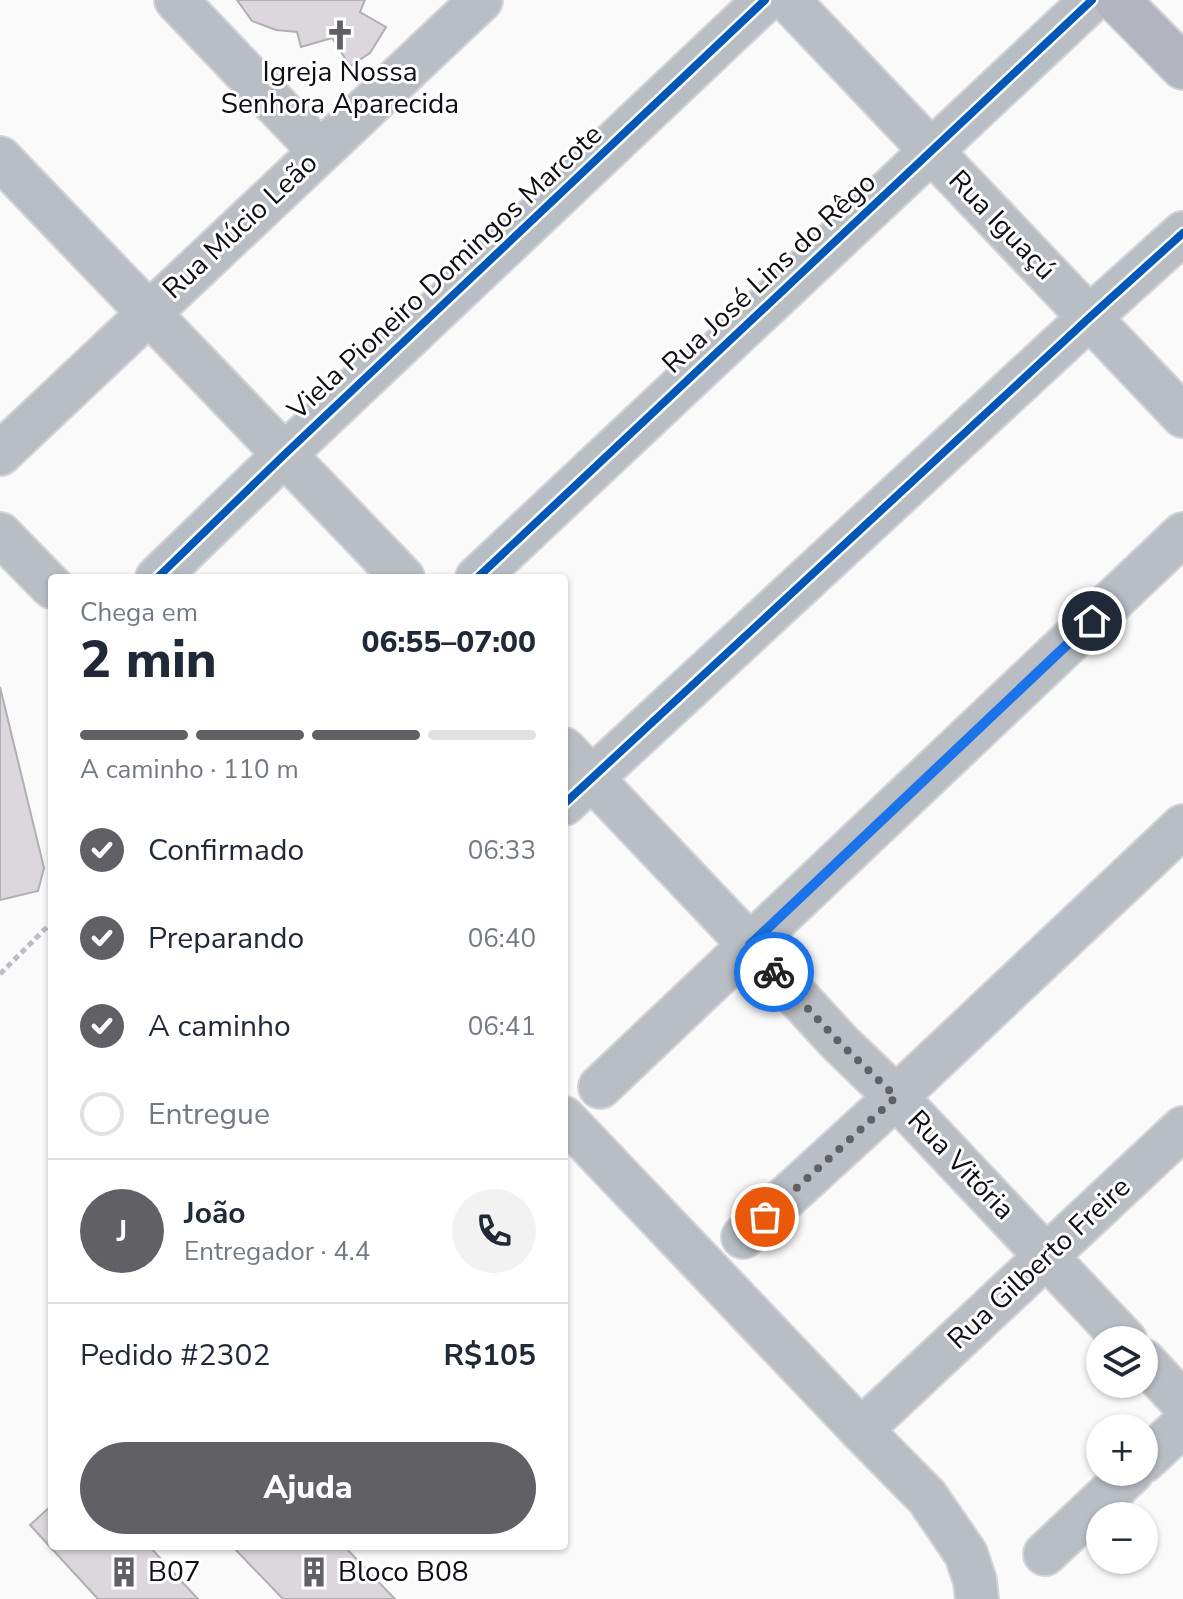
<!DOCTYPE html>
<html lang="pt">
<head>
<meta charset="utf-8">
<style>
	body { margin:0; font-family:"Nunito Sans",sans-serif; background:#f2f2f3; color:#1f2937; height:100vh; display:flex; flex-direction:column; font-size:30px; white-space:nowrap }
	* { box-sizing:border-box; margin:0 }
	p { font-size:26px; color:#747a83 }
	.icon { flex:none; width:44px; height:44px; fill:none; stroke:currentColor; stroke-width:2; stroke-linecap:round; stroke-linejoin:round }
	.map { position:relative; flex:1; overflow:hidden }
	.drawer { position:absolute; left:48px; top:574px; width:520px; height:976px; display:flex; flex-direction:column; background:#fff; border-radius:8px; box-shadow:0 2px 6px #0004 }
	.drawer>* { flex:none }
	.tools { position:absolute; left:1086px; top:1326px; display:grid; gap:16px }
	.tools a { display:grid; place-items:center; width:72px; height:72px; border-radius:50%; background:#fff; box-shadow:0 2px 6px #0004; font-size:40px }
	.pin { position:absolute; display:grid; place-items:center; width:68px; height:68px; color:#fff; margin:-34px; border:4px solid #fff; border-radius:50%; box-shadow:0 2px 8px #0007 }
	.courier { position:absolute; display:grid; place-items:center; width:80px; height:80px; margin:-40px; border:6px solid #1a73e8; border-radius:50%; background:#fff; color:#222; box-shadow:0 2px 10px #0007 }
	.overview em { font-style:normal; font-weight:800 }
	.overview div { display:flex; flex-direction:column-reverse }
	.overview { display:flex; align-items:center; justify-content:space-between; height:136px; padding:0 32px }
	h1 { font-size:52px; font-weight:800; line-height:60px }
	.bar { display:grid; grid-template-columns:repeat(4,1fr); gap:12px 8px; align-content:center; height:96px; padding:0 32px }
	.bar i { height:10px; border-radius:6px; background:#e0e1e3 }
	.bar .active { background:#616165 }
	.bar p { grid-column:span 4 }
	.line { display:flex; align-items:center; gap:20px; padding:0 32px; border-top:2px solid #e0e1e3 }
	.line div { flex:1 }
	.round { display:grid; place-items:center; flex:none; width:84px; height:84px; border-radius:42px; background:#f2f2f3 }
	ol { padding:0 32px; list-style:none }
	li { display:flex; align-items:center; gap:24px; height:88px }
	li p { margin-inline-start:auto }
	li .icon { padding:8px; border-radius:50%; background:#616165; color:#fff; stroke-width:4 }
	li:last-child { color:#747a83 }
	li i { width:44px; height:44px; border:4px solid #e0e1e3; border-radius:50% }
	.cta { display:flex; gap:16px; margin-top:auto; padding:16px 32px }
	.cta a { flex:1; height:92px; border-radius:48px; background:#616165; color:#fff; font-size:32px; font-weight:800; line-height:92px; text-align:center }
	.map>svg:first-child { display:block }
	.building { fill:#dbd7dd; stroke:#b0afb2; stroke-width:2 }
	.lines { fill:none; stroke-linecap:round; stroke-linejoin:round }
	.minor-casing { stroke:#d4d4d6; stroke-width:46 }
	.major-casing { stroke:#d4d4d6; stroke-width:48 }
	.path { stroke:#bbbec4; stroke-width:5; stroke-dasharray:6 4; stroke-linecap:butt }
	.minor { stroke:#b9bec5; stroke-width:42 }
	.major { stroke:#b2b5bf; stroke-width:44 }
	.cycleway-casing { stroke:#fff; stroke-width:13 }
	.cycleway { stroke:#0057b8; stroke-width:8 }
	.done { stroke:#616165; stroke-width:8; stroke-dasharray:0 14.4 }
	.route { stroke:#1a73e8; stroke-width:10 }
	.labels { text-anchor:middle; dominant-baseline:central; stroke-width:6; stroke-linejoin:round; paint-order:stroke }
	.poi-label { font-size:28px; fill:#0f0e14; stroke:#fff; text-anchor:start }
	.street-label { font-size:28px; fill:#0f0e14; stroke:#fff }
</style>
</head>
<body>
<div class="map">
<svg width="1183" height="1599" viewBox="0 0 1183 1599">
	<rect width="100%" height="100%" fill="#fafafb"/>
	<!-- building -->
	<g class="building">
		<polygon points="237,0 365,0 360,12 386,27 370,53 350,66 332,38 301,47 297,32 276,30 252,21"/>
		<polygon points="0,687 44,868 38,891 0,900"/>
		<polygon points="52,1505 52,1546 149,1546 198,1599 98,1599 30,1525"/>
		<polygon points="232,1546 344,1546 395,1599 283,1599"/>
	</g>
	<g class="lines">
		<!-- minor casing -->
		<g class="minor-casing">
			<g id="minor">
				<polyline points="176,0 320,151"/>
				<polyline points="788,0 1183,416"/>
				<polyline points="0,158 403,578"/>
				<polyline points="0,454 481,0"/>
				<polyline points="0,534 52,587"/>
				<polyline points="157,578 285,454 765,0"/>
				<polyline points="477,578 1092,0"/>
				<polyline points="564,749 750,945 839,1042 896,1097 1125,1340"/>
				<polyline points="564,804 1090,317 1183,233"/>
				<polyline points="600,1087 1183,534"/>
				<polyline points="564,1118 861,1430 927,1497 966,1554 975,1581 977,1599"/>
				<polyline points="743,1237 896,1097 1183,826"/>
				<polyline points="1144,1361 1183,1403"/>
				<polyline points="861,1430 1183,1128"/>
				<polyline points="1144,1461 1183,1425"/>
				<polyline points="1045,1554 1132,1472"/>
			</g>
		</g>
		<!-- major casing -->
		<g class="major-casing">
			<polyline id="major" points="1117,0 1183,67"/>
		</g>
		<!-- path -->
		<polyline class="path" points="0,974 52,922"/>
		<!-- minor -->
		<use href="#minor" class="minor"/>
		<!-- major -->
		<use href="#major" class="major"/>
		<!-- cycleway casing -->
		<g class="cycleway-casing">
			<g id="cycleway">
				<polyline points="157,578 285,454 765,0"/>
				<polyline points="477,578 1092,0"/>
				<polyline points="564,804 1090,317 1183,233"/>
			</g>
		</g>
		<!-- cycleway -->
		<use href="#cycleway" class="cycleway"/>
	</g>
	<g class="lines">
		<!-- done -->
		<polyline class="done" points="765,1217 896,1097 839,1042 774,972"/>
		<!-- route -->
		<polyline class="route" points="774,972 750,945 1092,621"/>
	</g>
	<!-- icons -->
	<defs>
		<g id="church-bare" transform="scale(2.4)"><path d="M-1.2-6h2.4v3.5h3.3v2.4h-3.3V6h-2.4V-.1h-3.3v-2.4h3.3Z" fill="#616165" stroke="#fff" stroke-width="2.5" paint-order="stroke"/></g>
		<g id="building-bare" transform="scale(2.4)"><path d="M-4-6H4V6H1V3H-1V6H-4ZM-2.5-4.3h1.7v1.8h-1.7ZM.8-4.3h1.7v1.8H.8ZM-2.5-1h1.7V.8h-1.7ZM.8-1h1.7V.8H.8Z" fill="#616165" stroke="#fff" stroke-width="2.5" paint-order="stroke"/></g>
	</defs>
	<g fill-rule="evenodd">
		<use href="#church-bare" x="340" y="35"/>
		<use href="#building-bare" x="124" y="1572"/>
		<use href="#building-bare" x="314" y="1572"/>
	</g>
	<g class="labels">
		<!-- poi labels -->
		<g class="poi-label">
			<text x="340" y="72" text-anchor="middle">Igreja Nossa<tspan x="340" dy="32">Senhora Aparecida</tspan></text>
			<text x="148" y="1572">B07</text>
			<text x="338" y="1572">Bloco B08</text>
		</g>
		<!-- street labels -->
		<g class="street-label">
			<text transform="translate(1002 225) rotate(46)">Rua Iguaçú</text>
			<text transform="translate(240 226) rotate(-43)">Rua Múcio Leão</text>
			<text transform="translate(445 272) rotate(-43)">Viela Pioneiro Domingos Marcote</text>
			<text transform="translate(769 273) rotate(-43)">Rua José Lins do Rêgo</text>
			<text transform="translate(961 1165) rotate(46)">Rua Vitória</text>
			<text transform="translate(1039 1263) rotate(-43)">Rua Gilberto Freire</text>
		</g>
	</g>
</svg>
<div class="tools">
<a><svg class="icon" aria-label="layers" viewBox="0 0 24 24"><path d="M12 4l9 5-9 5-9-5zM3 14l9 5 9-5"/></svg></a>
<a>+</a>
<a>−</a>
</div>
<div class="pin" style="left:765px;top:1217px;background:#ea580c"><svg class="icon" aria-label="bag" viewBox="0 0 24 24"><path d="M5 8h14l-1 12H6zM9 8a3 3 0 0 1 6 0"/></svg></div>
<div class="pin" style="left:1092px;top:621px;background:#1f2937"><svg class="icon" aria-label="home" viewBox="0 0 24 24"><path d="M3 11l9-7 9 7M6 9v11h12V9"/></svg></div>
<div class="courier" style="left:774px;top:972px"><svg class="icon" aria-label="bike" viewBox="0 0 24 24"><circle cx="6" cy="16" r="4"/><circle cx="18" cy="16" r="4"/><path d="M6 16l4-8h5l3 8M10 8l3 8H6M13 5h3"/></svg></div>
<section class="drawer">
<div class="overview"><div><h1>2 min</h1><p>Chega em</p></div><em>06:55–07:00</em></div>
<div class="bar"><i class="active"></i><i class="active"></i><i class="active"></i><i></i><p>A caminho · 110 m</p></div>
<ol>
<li><svg class="icon" aria-label="check" viewBox="0 0 24 24"><path d="M5 12l5 5 9-10"/></svg>Confirmado<p>06:33</p></li>
<li><svg class="icon" aria-label="check" viewBox="0 0 24 24"><path d="M5 12l5 5 9-10"/></svg>Preparando<p>06:40</p></li>
<li><svg class="icon" aria-label="check" viewBox="0 0 24 24"><path d="M5 12l5 5 9-10"/></svg>A caminho<p>06:41</p></li>
<li><i></i>Entregue</li>
</ol>
<div class="line" style="height:144px"><b class="round" style="background:#616165;color:#fff">J</b><div><b>João</b><p>Entregador · 4.4</p></div><a class="round"><svg class="icon" aria-label="phone" viewBox="0 0 24 24"><path d="M5 4h4l2 5-3 2q2 4 5 5l2-3 5 2v4C11 20 4 13 5 4z"/></svg></a></div>
<div class="line" style="height:104px"><div>Pedido #2302</div><b>R$105</b></div>
<div class="cta"><a>Ajuda</a></div>
</section>
</div>
</body>
</html>
